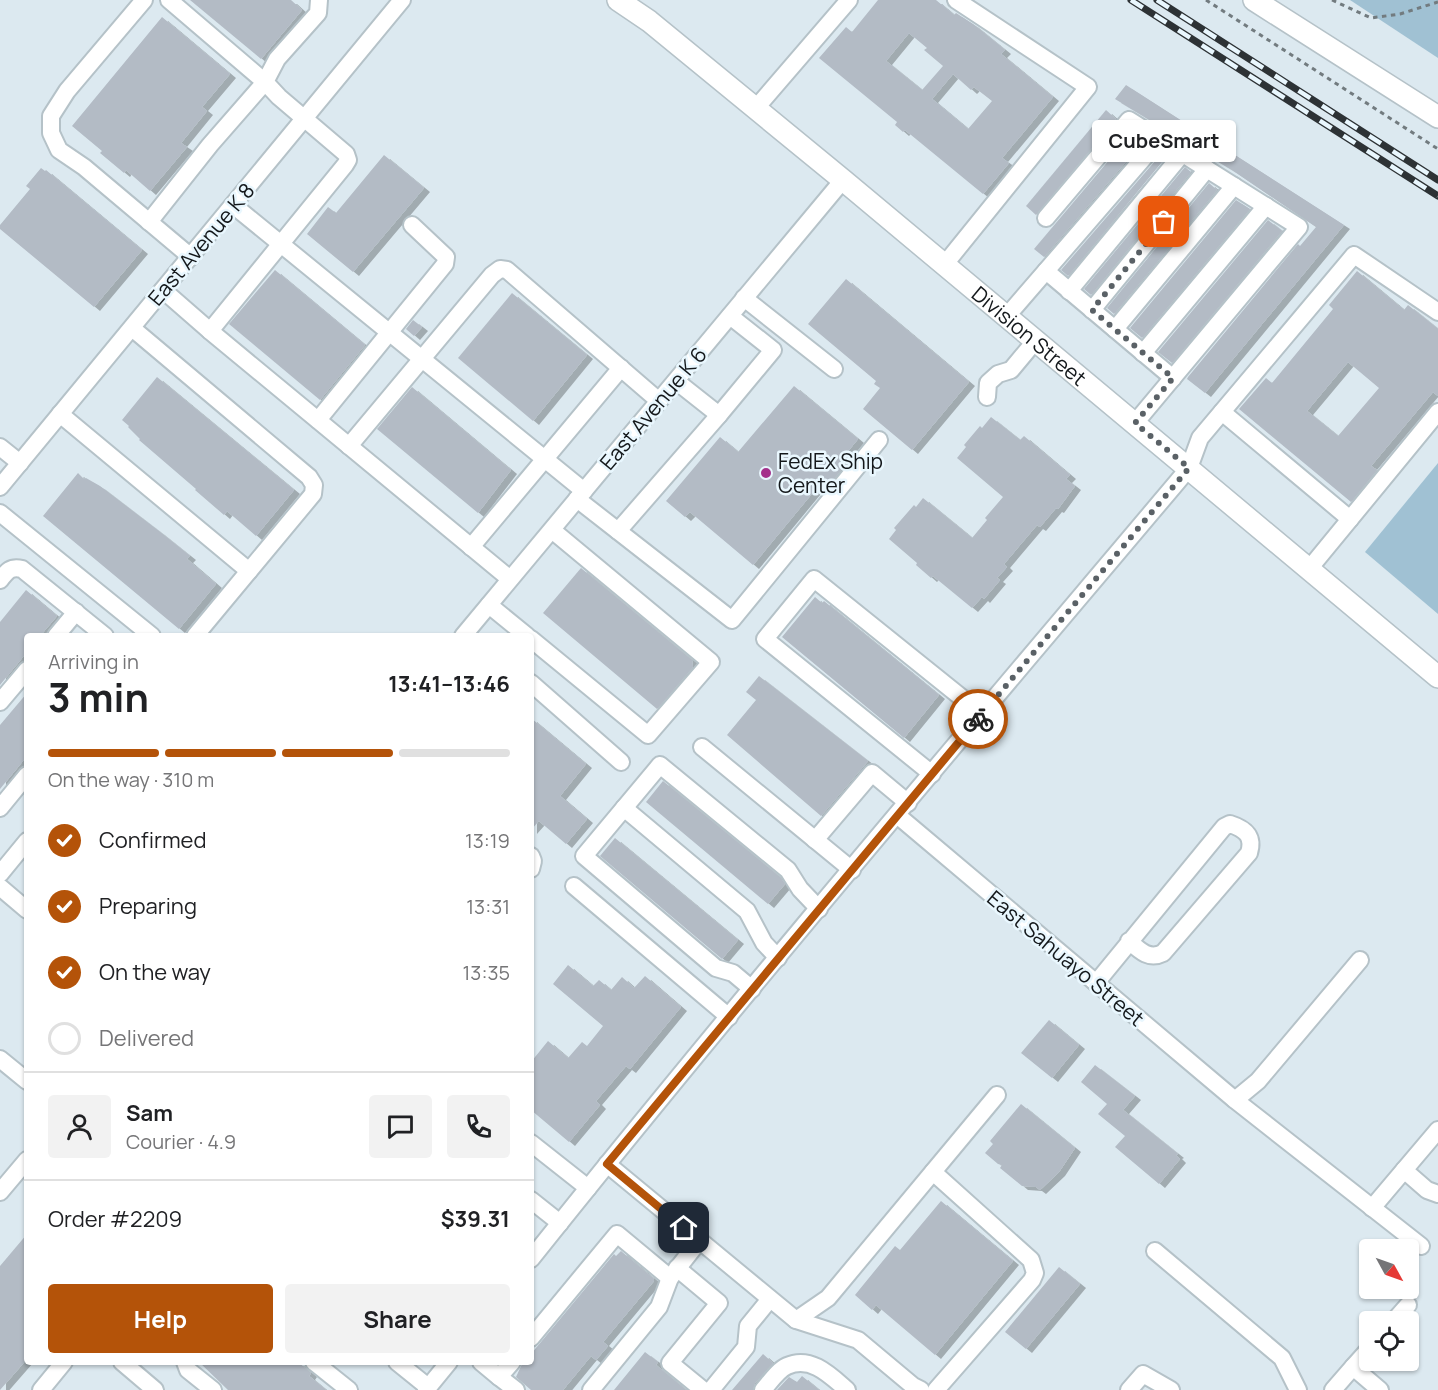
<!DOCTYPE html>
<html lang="en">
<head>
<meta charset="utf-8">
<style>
	body { margin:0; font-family:Manrope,sans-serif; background:#f2f2f2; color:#202124; height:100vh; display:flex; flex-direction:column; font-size:22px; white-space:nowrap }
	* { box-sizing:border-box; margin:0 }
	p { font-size:20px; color:#757577 }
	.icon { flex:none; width:33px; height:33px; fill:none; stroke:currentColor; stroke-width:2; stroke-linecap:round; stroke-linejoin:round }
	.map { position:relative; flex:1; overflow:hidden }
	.sheet { position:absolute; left:24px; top:633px; width:510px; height:732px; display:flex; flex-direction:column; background:#fff; border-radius:6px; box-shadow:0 2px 4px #0004 }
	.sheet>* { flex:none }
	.needle { width:39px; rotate:130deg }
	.controls { position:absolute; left:1359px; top:1239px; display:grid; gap:12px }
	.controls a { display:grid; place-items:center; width:60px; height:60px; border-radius:6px; background:#fff; box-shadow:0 2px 4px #0004; font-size:30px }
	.pin { position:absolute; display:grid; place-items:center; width:51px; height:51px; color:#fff; margin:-26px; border-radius:12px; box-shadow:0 3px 9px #0006 }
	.courier { position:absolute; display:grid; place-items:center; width:60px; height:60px; margin:-30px; border:4px solid #b45309; border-radius:50%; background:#fff; color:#222; box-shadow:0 2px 8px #0007 }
	.bubble { position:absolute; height:42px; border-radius:6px; background:#fff; box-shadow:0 2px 4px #0004; font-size:20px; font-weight:700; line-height:42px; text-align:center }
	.headline em { font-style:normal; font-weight:700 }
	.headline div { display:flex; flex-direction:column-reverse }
	.headline { display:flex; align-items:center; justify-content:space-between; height:102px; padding:0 24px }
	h1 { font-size:39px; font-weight:700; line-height:45px }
	.bar { display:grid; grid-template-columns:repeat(4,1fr); gap:9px 6px; align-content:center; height:72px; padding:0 24px }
	.bar i { height:8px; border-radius:4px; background:#e0e0e0 }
	.bar .active { background:#b45309 }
	.bar p { grid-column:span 4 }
	.line { display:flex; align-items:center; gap:15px; padding:0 24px; border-top:2px solid #e0e0e0 }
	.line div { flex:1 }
	.round { display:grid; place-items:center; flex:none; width:63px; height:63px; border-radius:6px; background:#f2f2f2 }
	ol { padding:0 24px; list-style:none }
	li { display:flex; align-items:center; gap:18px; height:66px }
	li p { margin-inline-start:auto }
	li .icon { padding:6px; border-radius:50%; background:#b45309; color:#fff; stroke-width:4 }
	li:last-child { color:#757577 }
	li i { width:33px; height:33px; border:3px solid #e0e0e0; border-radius:50% }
	.action { display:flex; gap:12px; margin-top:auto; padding:12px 24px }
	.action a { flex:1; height:69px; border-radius:6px; background:#b45309; color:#fff; font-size:24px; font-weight:700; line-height:69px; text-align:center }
	.action a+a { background:#f2f2f2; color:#202124 }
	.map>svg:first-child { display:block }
	.green { fill:#a0c1d3 }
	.building { fill:#b3bbc5; fill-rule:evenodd; filter:url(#shadow) }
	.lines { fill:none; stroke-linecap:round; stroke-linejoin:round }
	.minor-casing { stroke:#b5c2c8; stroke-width:20 }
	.major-casing { stroke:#b5c2c8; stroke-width:24 }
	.path { stroke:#727b7f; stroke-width:3; stroke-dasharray:4.5 4.5; stroke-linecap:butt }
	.minor { stroke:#fff; stroke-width:16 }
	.major { stroke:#fff; stroke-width:21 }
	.rail-casing { stroke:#2d3235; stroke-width:7 }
	.rail { stroke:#e9f7fe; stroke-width:4.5; stroke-dasharray:14; stroke-linecap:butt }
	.done { stroke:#5a6166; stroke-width:6; stroke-dasharray:0 10.8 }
	.route { stroke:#b45309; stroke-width:8 }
	.poi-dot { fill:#a4308b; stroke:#e9f7fe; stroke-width:2 }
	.labels { text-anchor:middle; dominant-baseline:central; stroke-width:5; stroke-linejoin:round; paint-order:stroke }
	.street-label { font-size:21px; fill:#14181b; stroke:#e9f7fe }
	.poi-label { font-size:21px; fill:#14181b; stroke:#e9f7fe; text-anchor:start }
</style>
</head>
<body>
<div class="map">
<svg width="1438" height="1390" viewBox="0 0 1438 1390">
	<defs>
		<filter id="shadow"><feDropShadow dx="6" dy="4" stdDeviation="0" flood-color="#0004"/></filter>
	</defs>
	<rect width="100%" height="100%" fill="#dce9f0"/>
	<!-- green -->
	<g class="green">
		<polygon points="1350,0 1438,0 1438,58"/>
		<polygon points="1438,463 1438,614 1365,552"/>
	</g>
	<!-- building -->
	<g class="building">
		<polygon points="190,0 291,0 302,10 261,59"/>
		<path d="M 878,0 L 936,0 L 954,15 L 956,13 L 973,24 L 1005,50 L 1001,54 L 1053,97 L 1002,158 L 1009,163 L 983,194 L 905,130 L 903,132 L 895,125 L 897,122 L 819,58 L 846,27 L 852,32 ZM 909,33 L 927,48 L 924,50 L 943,66 L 922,90 L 886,61 ZM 953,74 L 971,90 L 974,87 L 992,101 L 968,129 L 932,99 Z"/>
		<polygon points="162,17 230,74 202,107 207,111 181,143 187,147 150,191 126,170 124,173 100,153 102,151 72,126"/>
		<polygon points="1126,85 1344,225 1205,393 1187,379 1188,377 1298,244 1300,246 1316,227 1232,170 1115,99"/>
		<polygon points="1106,110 1116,119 1036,215 1026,206"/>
		<polygon points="1131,134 1143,142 1044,257 1034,249"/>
		<polygon points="1162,153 1167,156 1068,276 1061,270"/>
		<polygon points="384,155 424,188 353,272 307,234 328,207 336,213"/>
		<polygon points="1185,167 1191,172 1091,295 1084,289"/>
		<polygon points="41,168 45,171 46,170 142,250 94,307 0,229 0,225 30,189 26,186"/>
		<polygon points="1209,183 1217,190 1114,314 1107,308"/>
		<polygon points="1236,200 1250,209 1142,338 1130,328"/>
		<polygon points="1268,220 1282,231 1172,363 1158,352"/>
		<polygon points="275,270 365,345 320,400 229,324"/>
		<path d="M 1357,271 L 1404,310 L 1408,305 L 1438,329 L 1438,396 L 1433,392 L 1371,466 L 1377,470 L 1351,502 L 1239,409 L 1266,378 L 1272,383 L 1333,309 L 1329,305 ZM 1348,362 L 1379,388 L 1338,436 L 1307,411 Z"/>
		<polygon points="846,279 969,382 912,450 863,409 880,388 874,384 876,381 808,324"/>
		<polygon points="512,293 587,355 533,421 458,358"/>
		<polygon points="413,320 422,327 414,336 406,329"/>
		<polygon points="157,377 294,490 256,536 227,511 224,515 195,490 196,489 139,440 140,439 128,427 129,426 122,420"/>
		<polygon points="794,386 858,439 840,461 845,465 830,484 824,479 753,565 690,512 685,517 666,501 720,437 738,452"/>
		<polygon points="412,387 511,470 478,513 377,429"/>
		<polygon points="991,417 1020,440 1024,436 1070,475 1066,479 1075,486 1058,509 1056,508 1040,527 1037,525 1004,564 1007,567 997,578 1000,580 984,599 982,597 972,608 933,576 931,578 916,565 917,563 889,539 896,530 894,528 914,505 916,507 923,498 972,538 987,520 985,518 1003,497 957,458 966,447 964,445 980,426 982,428"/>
		<polygon points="78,473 84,479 86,478 100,486 160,532 190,556 187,559 216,584 179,629 43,516"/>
		<polygon points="581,568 692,660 693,667 657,709 543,613"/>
		<polygon points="26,590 57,616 40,636 27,636 27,652 0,685 0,622"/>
		<polygon points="815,597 822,603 824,601 939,695 904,738 782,637"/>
		<polygon points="759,676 868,761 821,816 727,735 756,700 746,692"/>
		<polygon points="27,693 27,756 0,789 0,725"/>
		<polygon points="531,718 586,764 560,796 587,819 566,844 539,821 531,830"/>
		<polygon points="663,781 780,877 785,884 768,904 646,802"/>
		<polygon points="615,838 738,940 722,959 600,856"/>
		<polygon points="568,965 593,986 599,980 611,990 622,977 634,988 645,976 681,1007 630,1069 626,1066 596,1101 600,1105 569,1142 531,1110 531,1062 548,1041 568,1058 582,1042 587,1046 603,1026 553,984"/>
		<polygon points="1049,1020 1079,1045 1052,1078 1021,1053"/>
		<polygon points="1095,1065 1135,1096 1123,1110 1178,1154 1176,1155 1180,1159 1159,1184 1115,1147 1125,1136 1098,1114 1107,1104 1081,1082"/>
		<polygon points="1021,1104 1075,1148 1059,1172 1040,1190 1036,1187 1022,1186 1000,1168 1002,1165 998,1164 985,1153 993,1144 990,1141"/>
		<polygon points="941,1201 1013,1261 935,1355 876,1305 872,1310 855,1295 895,1246 900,1250"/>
		<polygon points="27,1234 27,1359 0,1390 0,1266"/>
		<polygon points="621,1251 654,1279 654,1281 603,1342 608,1346 596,1360 591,1356 563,1390 531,1390 516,1377 522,1364 524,1362 531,1362 531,1354 614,1254 616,1256"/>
		<polygon points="1059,1267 1080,1284 1026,1349 1005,1332"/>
		<polygon points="645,1352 658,1362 656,1365 686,1390 614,1390"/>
		<polygon points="763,1354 773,1363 755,1383 753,1390 732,1390"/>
		<polygon points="199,1362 298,1362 311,1373 309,1376 326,1390 228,1390"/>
		<polygon points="802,1376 819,1390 777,1390 789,1377 797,1382"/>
	</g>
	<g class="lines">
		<!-- minor casing -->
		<g class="minor-casing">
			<g id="minor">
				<polyline points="144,0 67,91 51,116 51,133 59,150 84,167 191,257"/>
				<polyline points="756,108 849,0"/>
				<polyline points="233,205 584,491"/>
				<polyline points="1046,218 1129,120 1299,227 1135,423"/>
				<polyline points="149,222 210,145 265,82 169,0"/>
				<polyline points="945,264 1088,87 956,0"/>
				<polyline points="1046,271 1173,378"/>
				<polyline points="163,290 210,331 345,165 348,160 346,154 279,97 265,82 277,59 318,13 319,0"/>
				<polyline points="1069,291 1183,153"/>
				<polyline points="744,298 834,369"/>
				<polyline points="1092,310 1207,169"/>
				<polyline points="1007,316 1160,139"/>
				<polyline points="132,328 309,477 314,485 313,494 195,636"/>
				<polyline points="1115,329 1234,186"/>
				<polyline points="210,331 510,579"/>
				<polyline points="1143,353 1266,206"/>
				<polyline points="676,381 719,415 773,350 730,316"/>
				<polyline points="987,397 988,383 998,374 1011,370 1036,340"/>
				<polyline points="1222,412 1350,519"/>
				<polyline points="60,414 249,571"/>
				<polyline points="318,420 445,264 446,257 412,225"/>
				<polyline points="349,446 492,275 500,269 507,270 659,401"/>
				<polyline points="0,447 20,463"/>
				<polyline points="0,487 402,0"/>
				<polyline points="577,499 618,531 719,415"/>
				<polyline points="0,513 152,636"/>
				<polyline points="618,531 732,620 879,440"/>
				<polyline points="471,547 621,368"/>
				<polyline points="1309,569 1438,412"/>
				<path d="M 0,580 C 7,571 11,566 22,569 L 105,636"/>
				<polyline points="489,605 527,636"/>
				<polyline points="56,636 76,612"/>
				<polyline points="463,636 843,180"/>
				<polyline points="531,639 648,735 711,662 552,530"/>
				<polyline points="531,683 621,762"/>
				<polyline points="0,702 27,670"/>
				<polyline points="702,747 852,870"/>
				<polyline points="932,774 765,639 814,579 982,714"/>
				<polyline points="0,808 27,775"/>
				<polyline points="624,808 747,911 764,943 778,958"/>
				<polyline points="897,815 1235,1100 1421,1246"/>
				<polyline points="815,840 872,773 908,803"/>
				<polyline points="531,856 533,861 531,869"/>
				<polyline points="0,874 27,841"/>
				<polyline points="574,886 729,1017"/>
				<polyline points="0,887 27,910"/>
				<path d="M 1096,983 L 1224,827 L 1230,824 C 1246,829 1254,837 1249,853 L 1163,953 C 1149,960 1140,951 1129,941"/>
				<polyline points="752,989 733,973 716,968 584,856 660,765 788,870 800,889 819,909"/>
				<polyline points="0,1059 27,1081"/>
				<polyline points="1235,1100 1258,1081 1360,960"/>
				<polyline points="531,1143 588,1188"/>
				<polyline points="607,1164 796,1320 858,1340 913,1386 921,1390"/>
				<polyline points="1404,1170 1427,1190 1438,1194"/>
				<polyline points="933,1172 1031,1260 1035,1273 1032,1280 936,1390"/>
				<polyline points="0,1192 27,1160"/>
				<polyline points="531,1200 560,1223"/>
				<polyline points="1372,1208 1438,1130"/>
				<polyline points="1155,1251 1282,1358 1298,1390"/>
				<path d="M 531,1259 C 745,991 968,730 1189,468 L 1200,438 L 1354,255 L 1438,312"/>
				<polyline points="677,1268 719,1303 670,1363 703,1390"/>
				<polyline points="796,1320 828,1298 997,1095"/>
				<polyline points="1393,1322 1408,1305"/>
				<polyline points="531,1338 617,1234 670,1278"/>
				<polyline points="1370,1348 1353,1367 1380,1390"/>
				<polyline points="122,1362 155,1390"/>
				<polyline points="185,1362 188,1370 213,1390"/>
				<polyline points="314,1362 349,1390"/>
				<polyline points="397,1362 428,1387"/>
				<polyline points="481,1362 499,1377 512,1362"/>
				<polyline points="499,1377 516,1390"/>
				<polyline points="41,1390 64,1362"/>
				<polyline points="426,1390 449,1362"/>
				<polyline points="591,1390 659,1307 670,1278 699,1241"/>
				<polyline points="711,1390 746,1347 748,1326 770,1299"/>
				<path d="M 763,1390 C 770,1382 778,1370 787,1366 C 811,1355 831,1376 847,1390"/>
				<polyline points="1129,1390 1143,1374 1171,1390"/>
				<polyline points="1333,1390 1353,1367"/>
			</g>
		</g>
		<!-- major casing -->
		<g class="major-casing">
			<g id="major">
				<path id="s1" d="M 618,0 L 649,21 L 843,180 L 1438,677"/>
				<polyline points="1254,0 1438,117"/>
			</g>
		</g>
		<!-- path -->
		<g class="path">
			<polyline points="1206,0 1438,149"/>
			<polyline points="1332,0 1371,18 1400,14 1438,2"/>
		</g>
		<!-- minor -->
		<use href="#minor" class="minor"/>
		<!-- major -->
		<use href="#major" class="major"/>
		<!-- rail casing -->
		<g class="rail-casing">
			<g id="rail">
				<polyline points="1131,0 1438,196"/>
				<polyline points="1157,0 1438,180"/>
			</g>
		</g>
		<!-- rail -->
		<use href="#rail" class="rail"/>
	</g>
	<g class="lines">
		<!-- done -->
		<polyline class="done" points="978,719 1189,468 1135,423 1173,378 1092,310 1164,222"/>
		<!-- route -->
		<polyline class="route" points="684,1228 607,1164 978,719"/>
	</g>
	<!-- markers -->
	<circle class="poi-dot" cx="766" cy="473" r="6"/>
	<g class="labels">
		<!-- street labels -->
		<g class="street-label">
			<text transform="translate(201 244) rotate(-50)">East Avenue K 8</text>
			<text stroke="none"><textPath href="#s1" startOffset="531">Division Street</textPath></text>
			<text transform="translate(653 408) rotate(-50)">East Avenue K 6</text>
			<text transform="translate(1066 958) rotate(40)">East Sahuayo Street</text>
		</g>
		<!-- poi labels -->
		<g class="poi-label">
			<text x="778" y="461">FedEx Ship<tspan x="778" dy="24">Center</tspan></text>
		</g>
	</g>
</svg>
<div class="controls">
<a><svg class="needle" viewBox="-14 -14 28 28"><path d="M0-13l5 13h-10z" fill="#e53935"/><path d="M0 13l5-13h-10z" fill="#757577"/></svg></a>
<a><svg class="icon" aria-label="locate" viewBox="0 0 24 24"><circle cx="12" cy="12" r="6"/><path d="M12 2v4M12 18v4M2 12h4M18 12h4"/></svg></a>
</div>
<div class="pin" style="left:1164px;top:222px;background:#ea580c"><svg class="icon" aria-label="bag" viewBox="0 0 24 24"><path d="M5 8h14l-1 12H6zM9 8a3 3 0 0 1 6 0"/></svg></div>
<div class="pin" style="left:684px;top:1228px;background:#1f2937"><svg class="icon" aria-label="home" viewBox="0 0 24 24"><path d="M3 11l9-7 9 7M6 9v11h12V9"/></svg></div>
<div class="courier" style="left:978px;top:719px"><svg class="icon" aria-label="bike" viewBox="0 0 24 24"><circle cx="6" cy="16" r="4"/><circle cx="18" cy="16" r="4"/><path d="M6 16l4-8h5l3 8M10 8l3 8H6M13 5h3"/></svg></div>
<div class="bubble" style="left:1092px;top:120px;width:144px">CubeSmart</div>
<section class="sheet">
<div class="headline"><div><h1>3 min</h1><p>Arriving in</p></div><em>13:41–13:46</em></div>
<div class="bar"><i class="active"></i><i class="active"></i><i class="active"></i><i></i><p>On the way · 310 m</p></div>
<ol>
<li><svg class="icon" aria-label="check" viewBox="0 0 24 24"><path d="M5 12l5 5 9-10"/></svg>Confirmed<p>13:19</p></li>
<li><svg class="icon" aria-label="check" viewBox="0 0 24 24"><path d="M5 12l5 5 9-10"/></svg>Preparing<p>13:31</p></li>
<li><svg class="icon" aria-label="check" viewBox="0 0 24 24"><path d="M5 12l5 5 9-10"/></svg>On the way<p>13:35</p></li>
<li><i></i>Delivered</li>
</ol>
<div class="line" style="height:108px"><a class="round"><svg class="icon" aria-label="person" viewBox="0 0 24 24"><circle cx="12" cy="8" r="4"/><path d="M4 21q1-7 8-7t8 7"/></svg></a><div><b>Sam</b><p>Courier · 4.9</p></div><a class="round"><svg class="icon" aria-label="chat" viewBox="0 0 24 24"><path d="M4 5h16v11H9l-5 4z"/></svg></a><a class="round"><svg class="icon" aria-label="phone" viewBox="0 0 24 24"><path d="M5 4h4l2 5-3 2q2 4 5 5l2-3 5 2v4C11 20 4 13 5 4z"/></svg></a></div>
<div class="line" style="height:78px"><div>Order #2209</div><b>$39.31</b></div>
<div class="action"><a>Help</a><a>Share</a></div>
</section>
</div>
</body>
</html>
